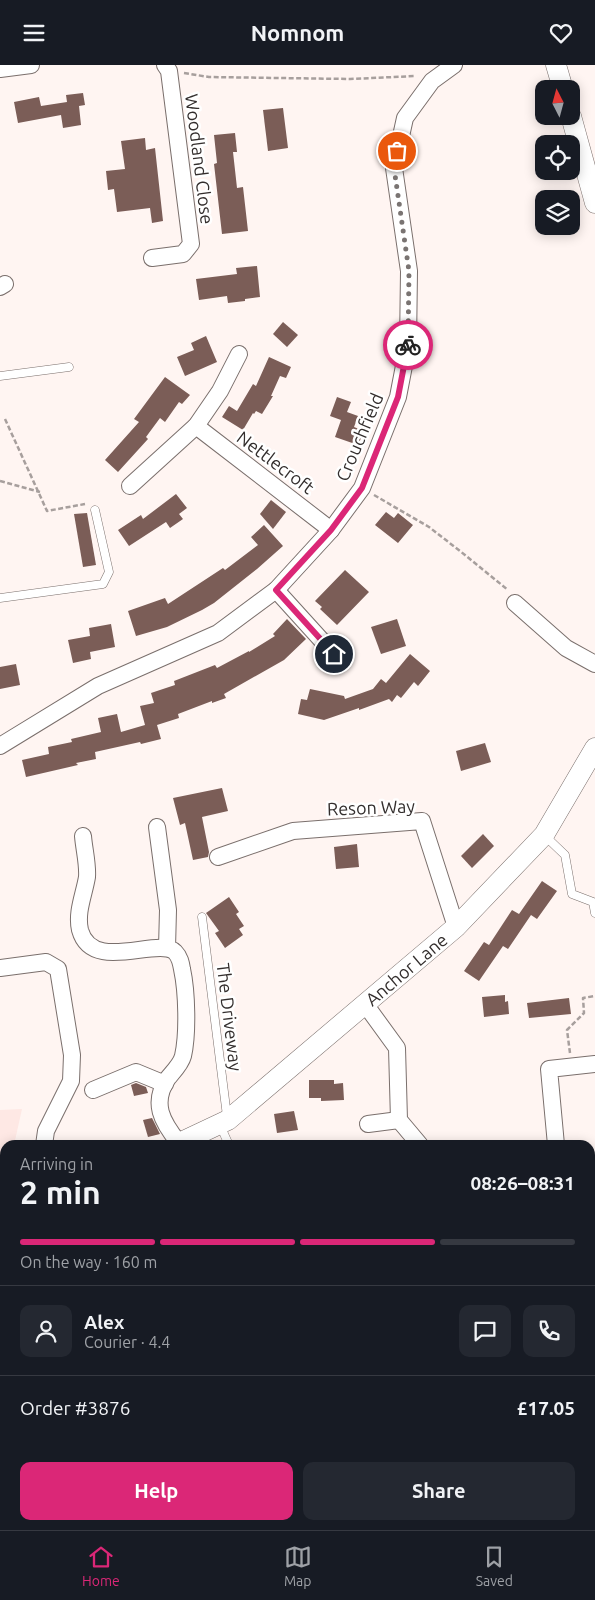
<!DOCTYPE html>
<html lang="en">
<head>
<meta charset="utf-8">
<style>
	body { margin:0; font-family:Ubuntu,sans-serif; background:#242831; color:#f1f3f6; height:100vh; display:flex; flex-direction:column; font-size:19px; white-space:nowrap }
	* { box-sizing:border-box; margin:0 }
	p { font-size:16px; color:#9ea1a6 }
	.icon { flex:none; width:28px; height:28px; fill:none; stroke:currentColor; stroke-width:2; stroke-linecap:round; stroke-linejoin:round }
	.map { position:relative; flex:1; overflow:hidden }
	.details { position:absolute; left:0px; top:1075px; width:595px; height:390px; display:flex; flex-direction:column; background:#171b24; border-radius:15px 15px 0 0; box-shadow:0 2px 12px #0003 }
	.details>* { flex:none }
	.needle { width:32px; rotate:354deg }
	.buttons { position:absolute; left:535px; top:15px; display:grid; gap:10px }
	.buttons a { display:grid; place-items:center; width:45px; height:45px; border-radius:10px; background:#171b24; box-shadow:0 2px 12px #0003; font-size:25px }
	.pin { position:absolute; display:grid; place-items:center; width:42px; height:42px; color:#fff; margin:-21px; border:2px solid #fff; border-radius:50%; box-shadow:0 1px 5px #0007 }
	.courier { position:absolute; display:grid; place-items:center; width:50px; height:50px; margin:-25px; border:4px solid #db2777; border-radius:50%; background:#fff; color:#222; box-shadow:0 1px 6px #0007 }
	.summary em { font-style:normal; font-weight:700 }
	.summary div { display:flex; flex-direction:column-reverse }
	.summary { display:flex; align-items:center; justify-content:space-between; height:85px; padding:0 20px }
	h1 { font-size:32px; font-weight:700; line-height:38px }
	.bar { display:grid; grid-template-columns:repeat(4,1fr); gap:8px 5px; align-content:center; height:60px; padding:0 20px }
	.bar i { height:6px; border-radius:4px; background:#363941 }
	.bar .on { background:#db2777 }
	.bar p { grid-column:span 4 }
	.line { display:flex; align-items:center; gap:12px; padding:0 20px; border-top:1px solid #363941 }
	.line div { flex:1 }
	.round { display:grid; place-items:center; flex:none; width:52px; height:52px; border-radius:10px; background:#242831 }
	.primary-button { display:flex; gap:10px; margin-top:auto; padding:10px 20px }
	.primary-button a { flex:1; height:58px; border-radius:10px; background:#db2777; color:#fff; font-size:20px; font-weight:700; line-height:58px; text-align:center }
	.primary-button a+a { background:#242831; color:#f1f3f6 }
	header { display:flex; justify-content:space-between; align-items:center; height:65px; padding:0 20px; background:#171b24; font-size:22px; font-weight:700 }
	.tabs { display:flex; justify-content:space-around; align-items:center; height:70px; border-top:1px solid #363941; background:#171b24; font-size:14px; color:#9ea1a6 }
	.tabs a { display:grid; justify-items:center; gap:2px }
	.tabs .on { color:#db2777 }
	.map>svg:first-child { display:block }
	.built { fill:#fee8e4 }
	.green { fill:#b5cec0 }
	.building { fill:#7b5d57 }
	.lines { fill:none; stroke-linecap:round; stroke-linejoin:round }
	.service-casing { stroke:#7a6f6c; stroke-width:9 }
	.minor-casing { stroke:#7a6f6c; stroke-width:18 }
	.tertiary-casing { stroke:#7a6f6c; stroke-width:21 }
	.path { stroke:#a79f9d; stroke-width:2.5; stroke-dasharray:5 2.5; stroke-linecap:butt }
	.service { stroke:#fff; stroke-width:8 }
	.minor { stroke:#fff; stroke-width:16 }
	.tertiary { stroke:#fff; stroke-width:20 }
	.done { stroke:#7a7472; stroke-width:5; stroke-dasharray:0 9 }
	.route { stroke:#db2777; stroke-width:6 }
	.labels { text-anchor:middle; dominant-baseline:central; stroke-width:5; stroke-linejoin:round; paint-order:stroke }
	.street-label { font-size:18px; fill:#332e2d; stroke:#fff }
</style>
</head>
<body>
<header><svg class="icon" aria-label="menu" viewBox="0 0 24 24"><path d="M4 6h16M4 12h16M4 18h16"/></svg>Nomnom<svg class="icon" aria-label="heart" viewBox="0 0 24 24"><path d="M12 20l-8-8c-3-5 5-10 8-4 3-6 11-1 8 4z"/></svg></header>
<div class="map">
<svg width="595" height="1465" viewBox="0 0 595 1465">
	<rect width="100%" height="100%" fill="#fff5f2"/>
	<!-- built -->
	<polygon class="built" points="22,1044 14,1080 5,1080 5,1150 0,1150 0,1045"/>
	<!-- green -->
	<polygon class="green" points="590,1210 595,1210 595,1465 280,1465 279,1460 590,1460"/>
	<!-- building -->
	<g class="building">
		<polygon points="83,28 85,40 79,41 81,60 63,63 61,50 18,58 14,37 39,32 41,41 67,37 66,30"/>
		<polygon points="283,43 288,83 268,86 263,45"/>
		<polygon points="235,68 237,87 233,87 237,123 243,122 248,166 222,169 214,99 217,98 214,70"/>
		<polygon points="145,73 146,85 155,83 163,156 152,158 150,143 117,147 114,124 108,125 106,106 125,104 121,76"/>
		<polygon points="257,201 260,232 245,234 245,236 228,238 227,231 199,235 196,214 237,209 236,203"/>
		<polygon points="283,257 298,270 287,282 273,269"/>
		<polygon points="206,271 217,297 185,311 177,292 194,285 191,278"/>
		<polygon points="269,292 291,302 286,313 280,311 271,331 273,331 262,349 256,346 254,349 253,348 243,365 222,352 229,341 237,346 253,319 256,321"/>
		<polygon points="165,312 190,330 182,339 179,337 165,357 160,353 146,372 148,374 118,407 105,395 139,357 134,354"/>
		<polygon points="337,332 351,337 347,347 358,351 354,362 364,366 358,380 335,372 341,355 330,351"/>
		<polygon points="176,429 187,443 179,449 183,454 170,463 166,457 129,481 118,465 141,450 143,454"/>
		<polygon points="271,435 286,447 273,464 260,449"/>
		<polygon points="386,447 394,453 398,448 413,460 398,478 375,460"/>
		<polygon points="87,448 96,500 83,502 74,449"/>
		<polygon points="264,460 283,481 257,504 214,538 202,545 167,562 136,571 128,546 165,533 168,539 223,503 225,505 258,480 251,472"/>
		<polygon points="345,505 369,527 337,560 320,544 322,542 315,536"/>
		<polygon points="287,554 306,574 284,595 224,629 226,633 212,638 212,636 178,649 179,653 157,660 161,674 141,679 140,677 95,687 96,694 76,698 78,700 26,712 22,695 49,689 48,682 72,677 71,674 101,667 98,653 117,649 121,667 145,660 140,641 154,638 151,628 175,620 174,616 215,600 217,603 249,586 249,587 275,571 273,569"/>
		<polygon points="397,554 406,581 381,589 371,562"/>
		<polygon points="111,559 115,582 90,587 91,594 73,598 68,575 90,571 89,563"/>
		<polygon points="410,589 430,606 418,621 414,617 401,633 397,630 392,637 389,634 359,645 359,643 324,655 298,649 301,634 307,635 310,624 344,631 345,634 373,624 381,614 386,618"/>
		<polygon points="16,599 20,620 0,624 0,602"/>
		<polygon points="485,678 491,697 461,706 456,686"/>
		<polygon points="222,723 228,746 202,752 209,787 208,792 193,795 185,758 180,760 173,733"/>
		<polygon points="483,769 494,781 472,803 461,791"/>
		<polygon points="357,779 359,802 336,804 334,782"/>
		<polygon points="542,816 557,826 537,854 531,850 508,884 503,881 479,916 464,906 484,877 489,880 512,845 519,849"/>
		<polygon points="229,832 239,847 236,849 244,861 239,864 243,870 225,883 215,868 219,866 206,848"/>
		<polygon points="505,930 505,937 508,936 509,949 484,952 482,932"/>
		<polygon points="569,933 571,949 529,953 527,938"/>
		<polygon points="309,1015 334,1015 334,1019 343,1018 344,1035 321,1036 321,1033 309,1033"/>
		<polygon points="136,1018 146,1022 148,1028 134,1031 131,1020"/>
		<polygon points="294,1046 298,1065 277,1068 274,1049"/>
		<polygon points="152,1053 160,1069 148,1072 143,1055"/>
	</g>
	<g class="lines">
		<!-- service casing -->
		<g class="service-casing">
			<g id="service">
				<polyline points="0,311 69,302"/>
				<polyline points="0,533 103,519 109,507 95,445"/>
				<polyline points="544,770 565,790 572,829 593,837 595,848"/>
				<polyline points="202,852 227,1051"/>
				<polyline points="220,1060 229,1080"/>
			</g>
		</g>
		<!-- minor casing -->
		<g class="minor-casing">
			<g id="minor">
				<polyline points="0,4 31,0"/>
				<polyline points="152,193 183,189 191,179 169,6 165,0"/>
				<polyline points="0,222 5,219"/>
				<polyline points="196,361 331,465"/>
				<polyline points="130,421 196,361 220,326 239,289"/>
				<polyline points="276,525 334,589"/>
				<polyline points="515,538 566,583 595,599"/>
				<polyline points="0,681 98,621 218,568 276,525 331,465 362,423 398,332 408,280 409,206 394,103 405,53 432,16 454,0"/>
				<polyline points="157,762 168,845 167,883"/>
				<path d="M 83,771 C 84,784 88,799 87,812 C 84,830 76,847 80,865 C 92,909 158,871 175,887 C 180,892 181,898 182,904 C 187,927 188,969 183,991 C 181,999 173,1007 168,1013 C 151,1038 162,1057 179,1078"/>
				<polyline points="218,792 293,766 422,756 456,862"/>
				<polyline points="0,903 46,897 58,904 72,990 71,1016 46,1066 44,1080"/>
				<polyline points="365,939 397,983 399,1055 420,1080"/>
				<polyline points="93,1025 136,1007 165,1019"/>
				<polyline points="368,1059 399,1055"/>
				<polyline points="556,1080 549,1004 595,999"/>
				<polyline points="0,1200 5,1193"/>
				<polyline points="0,1281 5,1281"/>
				<polyline points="0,1436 5,1436"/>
				<polyline points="33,1465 33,1460"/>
			</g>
		</g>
		<!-- tertiary casing -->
		<g class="tertiary-casing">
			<g id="tertiary">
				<polyline points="556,0 563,24"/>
				<polyline points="571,51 595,138"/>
				<path id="s1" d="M 175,1080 L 228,1055 L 456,862 L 544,770 L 595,683"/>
				<polyline points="0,1120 5,1121"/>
				<polyline points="590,1199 595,1199"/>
			</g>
		</g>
		<!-- path -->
		<g class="path">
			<polyline points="184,8 209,12 350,14 416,11"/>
			<polyline points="5,354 47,446 85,439"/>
			<polyline points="0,416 40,427"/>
			<polyline points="374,430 429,462 460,486 508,525"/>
			<polyline points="570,988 567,965 584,948 583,933 595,931"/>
			<polyline points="590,1229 595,1229"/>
			<polyline points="590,1451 595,1455"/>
		</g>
		<!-- service -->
		<use href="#service" class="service"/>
		<!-- minor -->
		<use href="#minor" class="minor"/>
		<!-- tertiary -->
		<use href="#tertiary" class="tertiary"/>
	</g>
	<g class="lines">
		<!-- done -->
		<polyline class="done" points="397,86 394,103 409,206 408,280"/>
		<!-- route -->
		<polyline class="route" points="334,589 276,525 331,465 362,423 398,332 408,280"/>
	</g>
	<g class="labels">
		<!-- street labels -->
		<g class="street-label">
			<text transform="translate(200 94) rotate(83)">Woodland Close</text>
			<text transform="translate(359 372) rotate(-67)">Crouchfield</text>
			<text transform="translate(276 397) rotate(37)">Nettlecroft</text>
			<text transform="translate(371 742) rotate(-2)">Reson Way</text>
			<text stroke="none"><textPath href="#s1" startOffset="292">Anchor Lane</textPath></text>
			<text transform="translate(230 952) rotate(83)">The Driveway</text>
		</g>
	</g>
</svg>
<div class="buttons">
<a><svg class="needle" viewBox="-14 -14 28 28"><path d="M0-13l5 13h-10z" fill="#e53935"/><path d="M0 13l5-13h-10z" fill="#9ea1a6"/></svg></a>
<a><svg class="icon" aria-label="locate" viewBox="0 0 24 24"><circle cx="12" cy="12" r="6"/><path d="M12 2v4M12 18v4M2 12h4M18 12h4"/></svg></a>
<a><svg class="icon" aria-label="layers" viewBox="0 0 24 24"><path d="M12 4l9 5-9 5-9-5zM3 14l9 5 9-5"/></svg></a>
</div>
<div class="pin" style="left:397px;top:86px;background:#ea580c"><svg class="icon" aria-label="bag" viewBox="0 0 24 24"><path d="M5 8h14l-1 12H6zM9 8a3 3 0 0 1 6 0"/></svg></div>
<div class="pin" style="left:334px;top:589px;background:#1f2937"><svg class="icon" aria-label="home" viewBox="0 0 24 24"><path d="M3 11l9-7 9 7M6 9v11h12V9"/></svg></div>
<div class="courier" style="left:408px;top:280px"><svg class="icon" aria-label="bike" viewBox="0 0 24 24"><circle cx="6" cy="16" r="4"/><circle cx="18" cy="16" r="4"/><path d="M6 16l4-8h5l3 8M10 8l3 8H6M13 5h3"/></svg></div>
<section class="details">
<div class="summary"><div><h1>2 min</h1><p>Arriving in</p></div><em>08:26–08:31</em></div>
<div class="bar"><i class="on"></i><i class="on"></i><i class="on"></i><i></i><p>On the way · 160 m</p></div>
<div class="line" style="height:90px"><a class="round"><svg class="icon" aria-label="person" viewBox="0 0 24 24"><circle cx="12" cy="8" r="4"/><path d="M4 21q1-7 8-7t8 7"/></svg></a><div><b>Alex</b><p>Courier · 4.4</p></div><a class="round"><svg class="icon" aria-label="chat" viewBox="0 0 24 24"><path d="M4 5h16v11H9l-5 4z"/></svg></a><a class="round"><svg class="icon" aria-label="phone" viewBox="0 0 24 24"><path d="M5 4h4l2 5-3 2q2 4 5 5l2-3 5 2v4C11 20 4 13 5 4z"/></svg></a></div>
<div class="line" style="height:65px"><div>Order #3876</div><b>£17.05</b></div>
<div class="primary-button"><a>Help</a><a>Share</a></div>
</section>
</div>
<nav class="tabs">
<a class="on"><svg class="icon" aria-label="home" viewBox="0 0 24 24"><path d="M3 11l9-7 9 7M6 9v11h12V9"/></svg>Home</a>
<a><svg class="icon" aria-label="map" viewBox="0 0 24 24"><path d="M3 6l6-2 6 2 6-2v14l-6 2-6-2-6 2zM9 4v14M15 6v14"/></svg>Map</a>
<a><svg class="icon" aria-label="saved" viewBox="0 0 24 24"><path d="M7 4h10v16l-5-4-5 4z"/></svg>Saved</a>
</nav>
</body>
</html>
